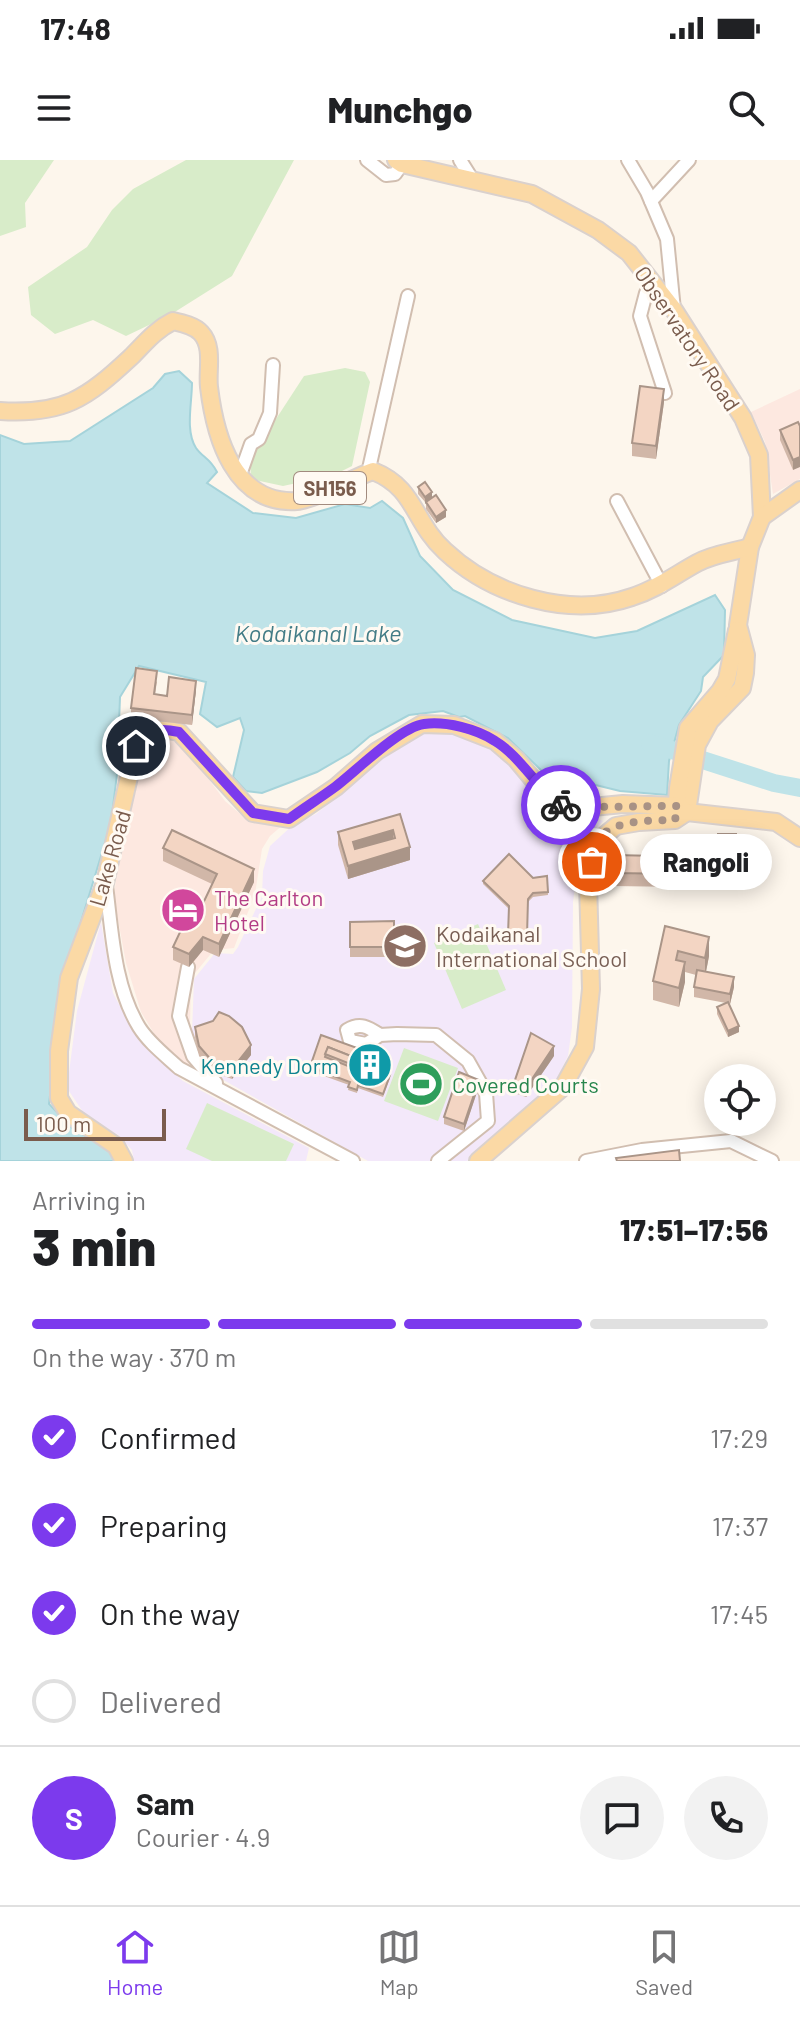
<!DOCTYPE html>
<html lang="en">
<head>
<meta charset="utf-8">
<style>
	body { margin:0; font-family:Barlow,sans-serif; background:#f2f2f2; color:#202124; height:100vh; display:flex; flex-direction:column; font-size:30px; white-space:nowrap }
	* { box-sizing:border-box; margin:0 }
	p { font-size:26px; color:#757577 }
	.icon { flex:none; width:44px; height:44px; fill:none; stroke:currentColor; stroke-width:2; stroke-linecap:round; stroke-linejoin:round }
	.map { position:relative; height:1001px; overflow:hidden }
	.side { display:flex; flex-direction:column; background:#fff; flex:1 }
	.side>* { flex:none }
	.tools { position:absolute; left:704px; top:904px; display:grid; gap:16px }
	.tools a { display:grid; place-items:center; width:72px; height:72px; border-radius:50%; background:#fff; box-shadow:0 4px 20px #0003; font-size:40px }
	.scale { position:absolute; left:24px; bottom:20px; width:142px; box-sizing:border-box; padding-left:8px; border:4px solid #7a5c4d; border-top:0; font-size:22px; line-height:28px; white-space:nowrap; color:#7a5c4d; -webkit-text-stroke:6px #fffaf3; paint-order:stroke }
	.pin { position:absolute; display:grid; place-items:center; width:68px; height:68px; color:#fff; margin:-34px; border:4px solid #fff; border-radius:50%; box-shadow:0 2px 8px #0007 }
	.courier { position:absolute; display:grid; place-items:center; width:80px; height:80px; margin:-40px; border:6px solid #7c3aed; border-radius:50%; background:#fff; color:#222; box-shadow:0 2px 10px #0007 }
	.bubble { position:absolute; height:56px; border-radius:28px; background:#fff; box-shadow:0 4px 20px #0003; font-size:26px; font-weight:800; line-height:56px; text-align:center }
	.head em { font-style:normal; font-weight:800 }
	.head div { display:flex; flex-direction:column-reverse }
	.head { display:flex; align-items:center; justify-content:space-between; height:136px; padding:0 32px }
	h1 { font-size:52px; font-weight:800; line-height:60px }
	.bar { display:grid; grid-template-columns:repeat(4,1fr); gap:12px 8px; align-content:center; height:96px; padding:0 32px }
	.bar i { height:10px; border-radius:6px; background:#e0e0e0 }
	.bar .current { background:#7c3aed }
	.bar p { grid-column:span 4 }
	.line { display:flex; align-items:center; gap:20px; padding:0 32px; border-top:2px solid #e0e0e0 }
	.line div { flex:1 }
	.round { display:grid; place-items:center; flex:none; width:84px; height:84px; border-radius:42px; background:#f2f2f2 }
	ol { padding:0 32px; list-style:none }
	li { display:flex; align-items:center; gap:24px; height:88px }
	li p { margin-inline-start:auto }
	li .icon { padding:8px; border-radius:50%; background:#7c3aed; color:#fff; stroke-width:4 }
	li:last-child { color:#757577 }
	li i { width:44px; height:44px; border:4px solid #e0e0e0; border-radius:50% }
	.status { display:flex; justify-content:space-between; align-items:center; height:56px; padding:0 40px; background:#fff; direction:ltr }
	.status svg { height:22px; fill:currentColor }
	header { display:flex; justify-content:space-between; align-items:center; height:104px; padding:0 32px; background:#fff; font-size:36px; font-weight:800 }
	.menu { display:flex; justify-content:space-around; align-items:center; height:112px; border-top:2px solid #e0e0e0; background:#fff; font-size:22px; color:#757577 }
	.menu a { display:grid; justify-items:center; gap:4px }
	.menu .current { color:#7c3aed }
	.map>svg:first-child { display:block }
	.commercial { fill:#fde8e0 }
	.education { fill:#f3e8fa }
	.green { fill:#d8ecc9 }
	.water { fill:#bfe3e8; stroke:#a5d3da; stroke-width:2 }
	.lines { fill:none; stroke-linecap:round; stroke-linejoin:round }
	.river { stroke:#bfe3e8; stroke-width:18 }
	.minor-casing { stroke:#d1beb0; stroke-width:16 }
	.major-casing { stroke:#dad1cd; stroke-width:20 }
	.minor { stroke:#fff; stroke-width:12 }
	.major { stroke:#fbd9a5; stroke-width:16 }
	.wall { fill:#d1b7a8 }
	.shaded-wall { fill:#aa9588 }
	.building { fill:#f3d5c3; stroke:#aa9588; stroke-width:2; fill-rule:evenodd }
	.done { stroke:#a89285; stroke-width:8; stroke-dasharray:0 14.4 }
	.route { stroke:#7c3aed; stroke-width:10 }
	.labels { text-anchor:middle; dominant-baseline:central; stroke-width:6; stroke-linejoin:round; paint-order:stroke }
	.shield { fill:#fffaf3; stroke:#a28b7f; stroke-width:2 }
	.shield-label { font-size:20px; font-weight:bold; fill:#7a5c4d }
	.street-label { font-size:22px; fill:#7a5c4d; stroke:#fffaf3 }
	.hotel-label { font-size:22px; fill:#b23c85; stroke:#fffaf3; text-anchor:start }
	.education-label { font-size:22px; fill:#785e54; stroke:#fffaf3; text-anchor:start }
	.culture-label { font-size:22px; fill:#0d838f; stroke:#fffaf3; text-anchor:end }
	.leisure-label { font-size:22px; fill:#27864d; stroke:#fffaf3; text-anchor:start }
	.water-label { font-size:24px; font-style:italic; fill:#437c86; stroke:#fffaf3 }
</style>
</head>
<body>
<div class="status"><b>17:48</b><svg viewBox="0 0 49 12"><path d="M0 12V9h3v3zM5 12V6h3v6zM10 12V3h3v9zM15 12V0h3v12zM26 1h20v11H26zM47 4h2v5h-2z"/></svg></div>
<header><svg class="icon" aria-label="menu" viewBox="0 0 24 24"><path d="M4 6h16M4 12h16M4 18h16"/></svg>Munchgo<svg class="icon" aria-label="search" viewBox="0 0 24 24"><circle cx="10" cy="10" r="6"/><path d="M15 15l6 6"/></svg></header>
<div class="map">
<svg width="800" height="1001" viewBox="0 0 800 1001">
	<rect width="100%" height="100%" fill="#fdf6ec"/>
	<!-- commercial -->
	<g class="commercial">
		<polygon points="800,229 800,319 773,334 765,282 751,252"/>
		<polygon points="149,577 177,577 225,641 245,658 284,664 270,676 262,689 255,734 234,788 214,790 191,818 190,869 197,910 178,901 161,885 141,852 126,803 114,738 118,698 141,590"/>
	</g>
	<!-- education -->
	<g class="education">
		<polygon points="426,572 458,574 485,585 500,593 554,649 570,658 593,657 603,661 585,683 577,712 573,742 572,867 568,896 552,930 467,1001 368,1001 218,917 196,892 192,873 194,819 215,793 233,794 238,787 262,736 263,711 270,686 295,663 316,654 396,587"/>
		<polygon points="101,762 113,833 131,867 154,895 183,921 309,988 306,1001 134,1001 132,990 118,975 85,955 67,928 77,851"/>
	</g>
	<!-- green -->
	<g class="green">
		<polygon points="0,0 54,0 25,43 26,67 0,76"/>
		<polygon points="186,0 294,0 232,116 170,155 126,176 93,160 55,174 31,155 28,127 87,87 112,50 133,29"/>
		<polygon points="345,208 365,212 370,222 352,306 334,315 283,326 251,319 250,299 304,216"/>
		<polygon points="478,764 506,830 462,849 434,783"/>
		<polygon points="404,888 458,908 438,961 384,941"/>
		<polygon points="207,943 294,984 286,1001 212,1001 186,989"/>
	</g>
	<!-- water -->
	<path class="water" d="M 179,211 L 192,223 C 192,243 185,271 196,288 C 202,297 210,298 217,312 L 207,323 L 253,353 L 296,358 L 345,344 L 370,348 L 382,341 L 403,358 L 420,396 L 453,430 L 512,460 L 595,478 L 637,471 L 715,435 L 725,450 L 724,495 L 703,517 L 701,531 L 679,565 L 669,601 L 667,635 L 620,631 L 543,612 L 508,578 L 465,556 L 459,557 L 443,551 L 409,555 L 370,576 L 350,593 L 317,612 L 262,633 L 246,631 L 233,617 L 244,570 L 240,558 L 217,567 L 200,554 L 206,522 L 139,506 L 120,537 L 117,614 L 111,663 L 64,818 L 49,944 L 74,970 L 113,990 L 116,1001 L 0,1001 L 0,275 L 24,284 L 70,281 L 153,228 L 165,214 Z"/>
	<g class="lines">
		<!-- river -->
		<polyline class="river" points="650,583 774,623 800,628"/>
		<!-- minor casing -->
		<g class="minor-casing">
			<g id="minor">
				<polyline points="367,0 386,15 395,14 402,4"/>
				<polyline points="460,0 472,19"/>
				<polyline points="628,0 647,32 667,79 674,150"/>
				<polyline points="651,41 689,0"/>
				<polyline points="652,122 646,133 640,156 665,233"/>
				<polyline points="368,313 408,136"/>
				<polyline points="240,315 251,284 259,279 270,253 273,205"/>
				<polyline points="617,341 662,426"/>
				<path d="M 106,725 C 112,772 114,826 139,867 C 149,883 165,895 179,908 L 353,1001"/>
				<polyline points="188,807 179,856 193,896 216,923"/>
				<path d="M 380,875 C 368,867 360,862 347,870 L 350,881 L 366,884 L 380,875 L 397,874 L 436,875 L 468,901 L 486,933 L 488,961 L 438,1001"/>
				<polyline points="586,1001 642,990 731,981 772,1001"/>
			</g>
		</g>
		<!-- major casing -->
		<g class="major-casing">
			<g id="major">
				<polyline points="396,0 402,4 532,34 598,70 629,93 674,150 743,258 759,295 762,357 750,387 738,465 746,495 745,513 742,528 710,561 697,585 687,652"/>
				<path d="M 0,251 C 63,255 86,239 131,197 C 145,183 155,170 173,161 C 182,163 195,166 201,173 C 214,187 207,210 209,227 C 215,277 234,345 297,341 C 312,340 355,317 373,311 C 416,328 413,362 445,391 C 492,435 569,459 632,437 C 657,429 675,415 697,403 C 713,394 733,392 750,387"/>
				<polyline points="762,357 800,330"/>
				<polyline points="676,656 678,628 688,568 720,531 727,519 737,470"/>
				<path d="M 124,1001 L 116,986 L 68,953 L 59,938 L 59,891 L 69,818 L 105,723 L 136,586 C 145,568 161,568 179,572 L 253,653 L 289,659 L 336,627 L 377,591 L 422,564 L 454,565 L 495,581 L 516,599 L 541,629 L 561,645 L 592,647 L 623,644 L 678,646 L 687,652 L 776,662 L 800,678"/>
				<polyline points="478,1001 563,927 585,887 591,829 588,722 597,682 616,666 639,662 675,660 687,652"/>
			</g>
		</g>
		<!-- minor -->
		<use href="#minor" class="minor"/>
		<!-- major -->
		<use href="#major" class="major"/>
	</g>
	<!-- wall -->
	<g class="wall">
		<polygon points="664,242 656,299 632,296 632,283"/>
		<polygon points="800,266 793,310 780,280 780,270"/>
		<polygon points="418,327 432,338 446,357 436,363 426,349 426,343 418,334"/>
		<polygon points="157,521 155,535 167,536 196,530 192,565 131,558 131,548"/>
		<polygon points="400,654 410,700 348,719 338,685 338,672"/>
		<polygon points="736,674 736,718 681,718 681,727 613,726 613,695 659,696 718,678"/>
		<polygon points="163,688 254,722 219,797 203,790 189,807 173,800 173,787 198,754 212,724 163,701"/>
		<polygon points="547,716 548,735 533,737 528,742 527,779 508,778 509,749 483,724 483,721"/>
		<polygon points="394,761 394,797 350,797 350,762"/>
		<polygon points="665,766 709,796 706,811 734,827 730,844 729,843 739,872 728,877 717,854 717,847 726,843 694,837 694,827 696,815 685,812 685,822 679,847 653,840 653,821"/>
		<polygon points="195,867 251,895 232,919 213,912 199,896 195,877"/>
		<polygon points="321,875 385,902 382,912 390,918 383,937 358,928 357,933 348,930 349,925 310,911"/>
		<polygon points="554,896 526,937 514,933 514,923"/>
		<polygon points="479,926 464,971 444,964 444,957"/>
	</g>
	<!-- shaded-wall -->
	<g class="shaded-wall">
		<polygon points="664,229 664,242 656,299 656,286"/>
		<polygon points="800,297 800,307 793,310 793,300"/>
		<polygon points="432,332 432,339 425,344 425,337"/>
		<polygon points="446,350 446,357 436,363 436,357"/>
		<polygon points="196,521 196,530 192,565 192,555"/>
		<polygon points="393,670 393,684 353,695 353,682"/>
		<polygon points="410,687 410,700 348,719 348,706"/>
		<polygon points="254,709 254,722 219,797 219,784"/>
		<polygon points="203,777 203,790 189,807 189,794"/>
		<polygon points="709,777 709,796 705,817 705,798"/>
		<polygon points="685,802 685,822 679,847 679,828"/>
		<polygon points="734,817 734,827 730,844 730,834"/>
		<polygon points="739,866 739,872 728,877 728,871"/>
		<polygon points="251,885 251,895 232,919 232,909"/>
		<polygon points="554,886 554,896 526,937 526,928"/>
		<polygon points="479,920 479,926 464,971 464,964"/>
	</g>
	<!-- building -->
	<g class="building">
		<polygon points="640,226 664,229 656,286 632,283"/>
		<polygon points="798,262 800,266 800,297 793,300 780,270"/>
		<polygon points="425,322 432,332 425,337 418,327"/>
		<polygon points="436,335 446,350 436,357 426,342"/>
		<polygon points="136,508 157,511 154,534 167,536 169,517 196,521 192,555 131,548"/>
		<path d="M 400,654 L 410,687 L 348,706 L 338,672 ZM 393,670 L 395,678 L 355,689 L 353,682 Z"/>
		<polygon points="172,670 254,709 219,784 203,777 189,794 173,787 190,751 198,754 217,714 163,688"/>
		<polygon points="718,674 736,674 736,705 681,705 681,714 613,713 613,695 659,696 659,678 718,678"/>
		<polygon points="509,694 533,718 547,716 548,732 533,733 528,739 527,776 508,775 509,746 483,721"/>
		<polygon points="394,761 394,787 350,787 350,762"/>
		<polygon points="665,766 709,777 705,798 678,791 676,800 685,802 679,828 653,821"/>
		<polygon points="697,810 734,817 730,834 694,827"/>
		<polygon points="728,842 739,866 728,871 717,847"/>
		<polygon points="219,852 229,856 242,867 251,885 232,909 213,902 199,886 195,867 213,861"/>
		<polygon points="531,873 554,886 526,928 514,923"/>
		<path d="M 321,875 L 385,898 L 381,911 L 390,915 L 383,934 L 358,925 L 357,930 L 348,927 L 350,922 L 310,907 ZM 328,887 L 366,902 L 363,912 L 325,897 Z"/>
		<polygon points="328,887 366,902 363,909 325,894"/>
		<polygon points="459,912 479,920 464,964 444,957"/>
		<polygon points="679,990 680,1001 617,1001 616,998"/>
	</g>
	<g class="lines">
		<!-- done -->
		<path class="done" d="M 561,645 C 600,648 639,646 678,646 L 675,660 C 651,661 610,658 596,683 C 594,688 593,697 592,702"/>
		<!-- route -->
		<path class="route" d="M 136,586 C 145,568 161,568 179,572 L 253,653 L 289,659 C 304,648 320,638 335,627 C 355,612 400,567 424,564 C 446,561 477,569 495,581 C 520,596 536,627 561,645"/>
	</g>
	<!-- icons -->
	<defs>
		<g id="hotel-disc" transform="scale(2.3)"><circle r="9.5" fill="#d1479c" stroke="#fffaf3"/><path d="M-6-4.5h1.5V1H6V5H4.5V3h-9V5H-6ZM-4 0a1.8 1.8 0 1 1 3.6 0ZM.5 0V-2.5h3Q6-2.5 6 0Z" fill="#fff"/></g>
		<g id="school-disc" transform="scale(2.3)"><circle r="9.5" fill="#8d6e63" stroke="#fffaf3"/><path d="M0-5L7-2L0 1L-7-2ZM-4 1L0 2.5L4 1V4Q0 6-4 4Z" fill="#fff"/></g>
		<g id="building-disc" transform="scale(2.3)"><circle r="9.5" fill="#0f9aa8" stroke="#fffaf3"/><path d="M-4-6H4V6H1V3H-1V6H-4ZM-2.5-4.3h1.7v1.8h-1.7ZM.8-4.3h1.7v1.8H.8ZM-2.5-1h1.7V.8h-1.7ZM.8-1h1.7V.8H.8Z" fill="#fff"/></g>
		<g id="stadium-disc" transform="scale(2.3)"><circle r="9.5" fill="#2e9e5b" stroke="#fffaf3"/><path d="M0-5a6.5 5 0 1 0 0 10a6.5 5 0 1 0 0-10ZM-3.5-1.8h7v3.6h-7Z" fill="#fff"/></g>
	</defs>
	<g fill-rule="evenodd">
		<use href="#hotel-disc" x="183" y="750"/>
		<use href="#school-disc" x="405" y="786"/>
		<use href="#building-disc" x="370" y="905"/>
		<use href="#stadium-disc" x="421" y="924"/>
	</g>
	<g class="labels">
		<!-- shield labels -->
		<rect class="shield" x="294" y="312" width="72" height="32" rx="6"/>
		<g class="shield-label">
			<text x="330" y="328">SH156</text>
		</g>
		<!-- street labels -->
		<g class="street-label">
			<text transform="translate(688 178) rotate(56)">Observatory Road</text>
			<text transform="translate(109 698) rotate(-74)">Lake Road</text>
		</g>
		<!-- hotel labels -->
		<g class="hotel-label">
			<text x="214" y="737">The Carlton<tspan x="214" dy="25">Hotel</tspan></text>
		</g>
		<!-- education labels -->
		<g class="education-label">
			<text x="436" y="773">Kodaikanal<tspan x="436" dy="25">International School</tspan></text>
		</g>
		<!-- culture labels -->
		<g class="culture-label">
			<text x="339" y="905">Kennedy Dorm</text>
		</g>
		<!-- leisure labels -->
		<g class="leisure-label">
			<text x="452" y="924">Covered Courts</text>
		</g>
		<!-- water labels -->
		<g class="water-label">
			<text x="318" y="472">Kodaikanal Lake</text>
		</g>
	</g>
</svg>
<div class="tools">
<a><svg class="icon" aria-label="locate" viewBox="0 0 24 24"><circle cx="12" cy="12" r="6"/><path d="M12 2v4M12 18v4M2 12h4M18 12h4"/></svg></a>
</div>
<div class="scale">100 m</div>
<div class="pin" style="left:592px;top:702px;background:#ea580c"><svg class="icon" aria-label="bag" viewBox="0 0 24 24"><path d="M5 8h14l-1 12H6zM9 8a3 3 0 0 1 6 0"/></svg></div>
<div class="pin" style="left:136px;top:586px;background:#1f2937"><svg class="icon" aria-label="home" viewBox="0 0 24 24"><path d="M3 11l9-7 9 7M6 9v11h12V9"/></svg></div>
<div class="courier" style="left:561px;top:645px"><svg class="icon" aria-label="bike" viewBox="0 0 24 24"><circle cx="6" cy="16" r="4"/><circle cx="18" cy="16" r="4"/><path d="M6 16l4-8h5l3 8M10 8l3 8H6M13 5h3"/></svg></div>
<div class="bubble" style="left:640px;top:674px;width:132px">Rangoli</div>
</div>
<section class="side">
<div class="head"><div><h1>3 min</h1><p>Arriving in</p></div><em>17:51–17:56</em></div>
<div class="bar"><i class="current"></i><i class="current"></i><i class="current"></i><i></i><p>On the way · 370 m</p></div>
<ol>
<li><svg class="icon" aria-label="check" viewBox="0 0 24 24"><path d="M5 12l5 5 9-10"/></svg>Confirmed<p>17:29</p></li>
<li><svg class="icon" aria-label="check" viewBox="0 0 24 24"><path d="M5 12l5 5 9-10"/></svg>Preparing<p>17:37</p></li>
<li><svg class="icon" aria-label="check" viewBox="0 0 24 24"><path d="M5 12l5 5 9-10"/></svg>On the way<p>17:45</p></li>
<li><i></i>Delivered</li>
</ol>
<div class="line" style="height:144px"><b class="round" style="background:#7c3aed;color:#fff">S</b><div><b>Sam</b><p>Courier · 4.9</p></div><a class="round"><svg class="icon" aria-label="chat" viewBox="0 0 24 24"><path d="M4 5h16v11H9l-5 4z"/></svg></a><a class="round"><svg class="icon" aria-label="phone" viewBox="0 0 24 24"><path d="M5 4h4l2 5-3 2q2 4 5 5l2-3 5 2v4C11 20 4 13 5 4z"/></svg></a></div>
</section>
<nav class="menu">
<a class="current"><svg class="icon" aria-label="home" viewBox="0 0 24 24"><path d="M3 11l9-7 9 7M6 9v11h12V9"/></svg>Home</a>
<a><svg class="icon" aria-label="map" viewBox="0 0 24 24"><path d="M3 6l6-2 6 2 6-2v14l-6 2-6-2-6 2zM9 4v14M15 6v14"/></svg>Map</a>
<a><svg class="icon" aria-label="saved" viewBox="0 0 24 24"><path d="M7 4h10v16l-5-4-5 4z"/></svg>Saved</a>
</nav>
</body>
</html>
